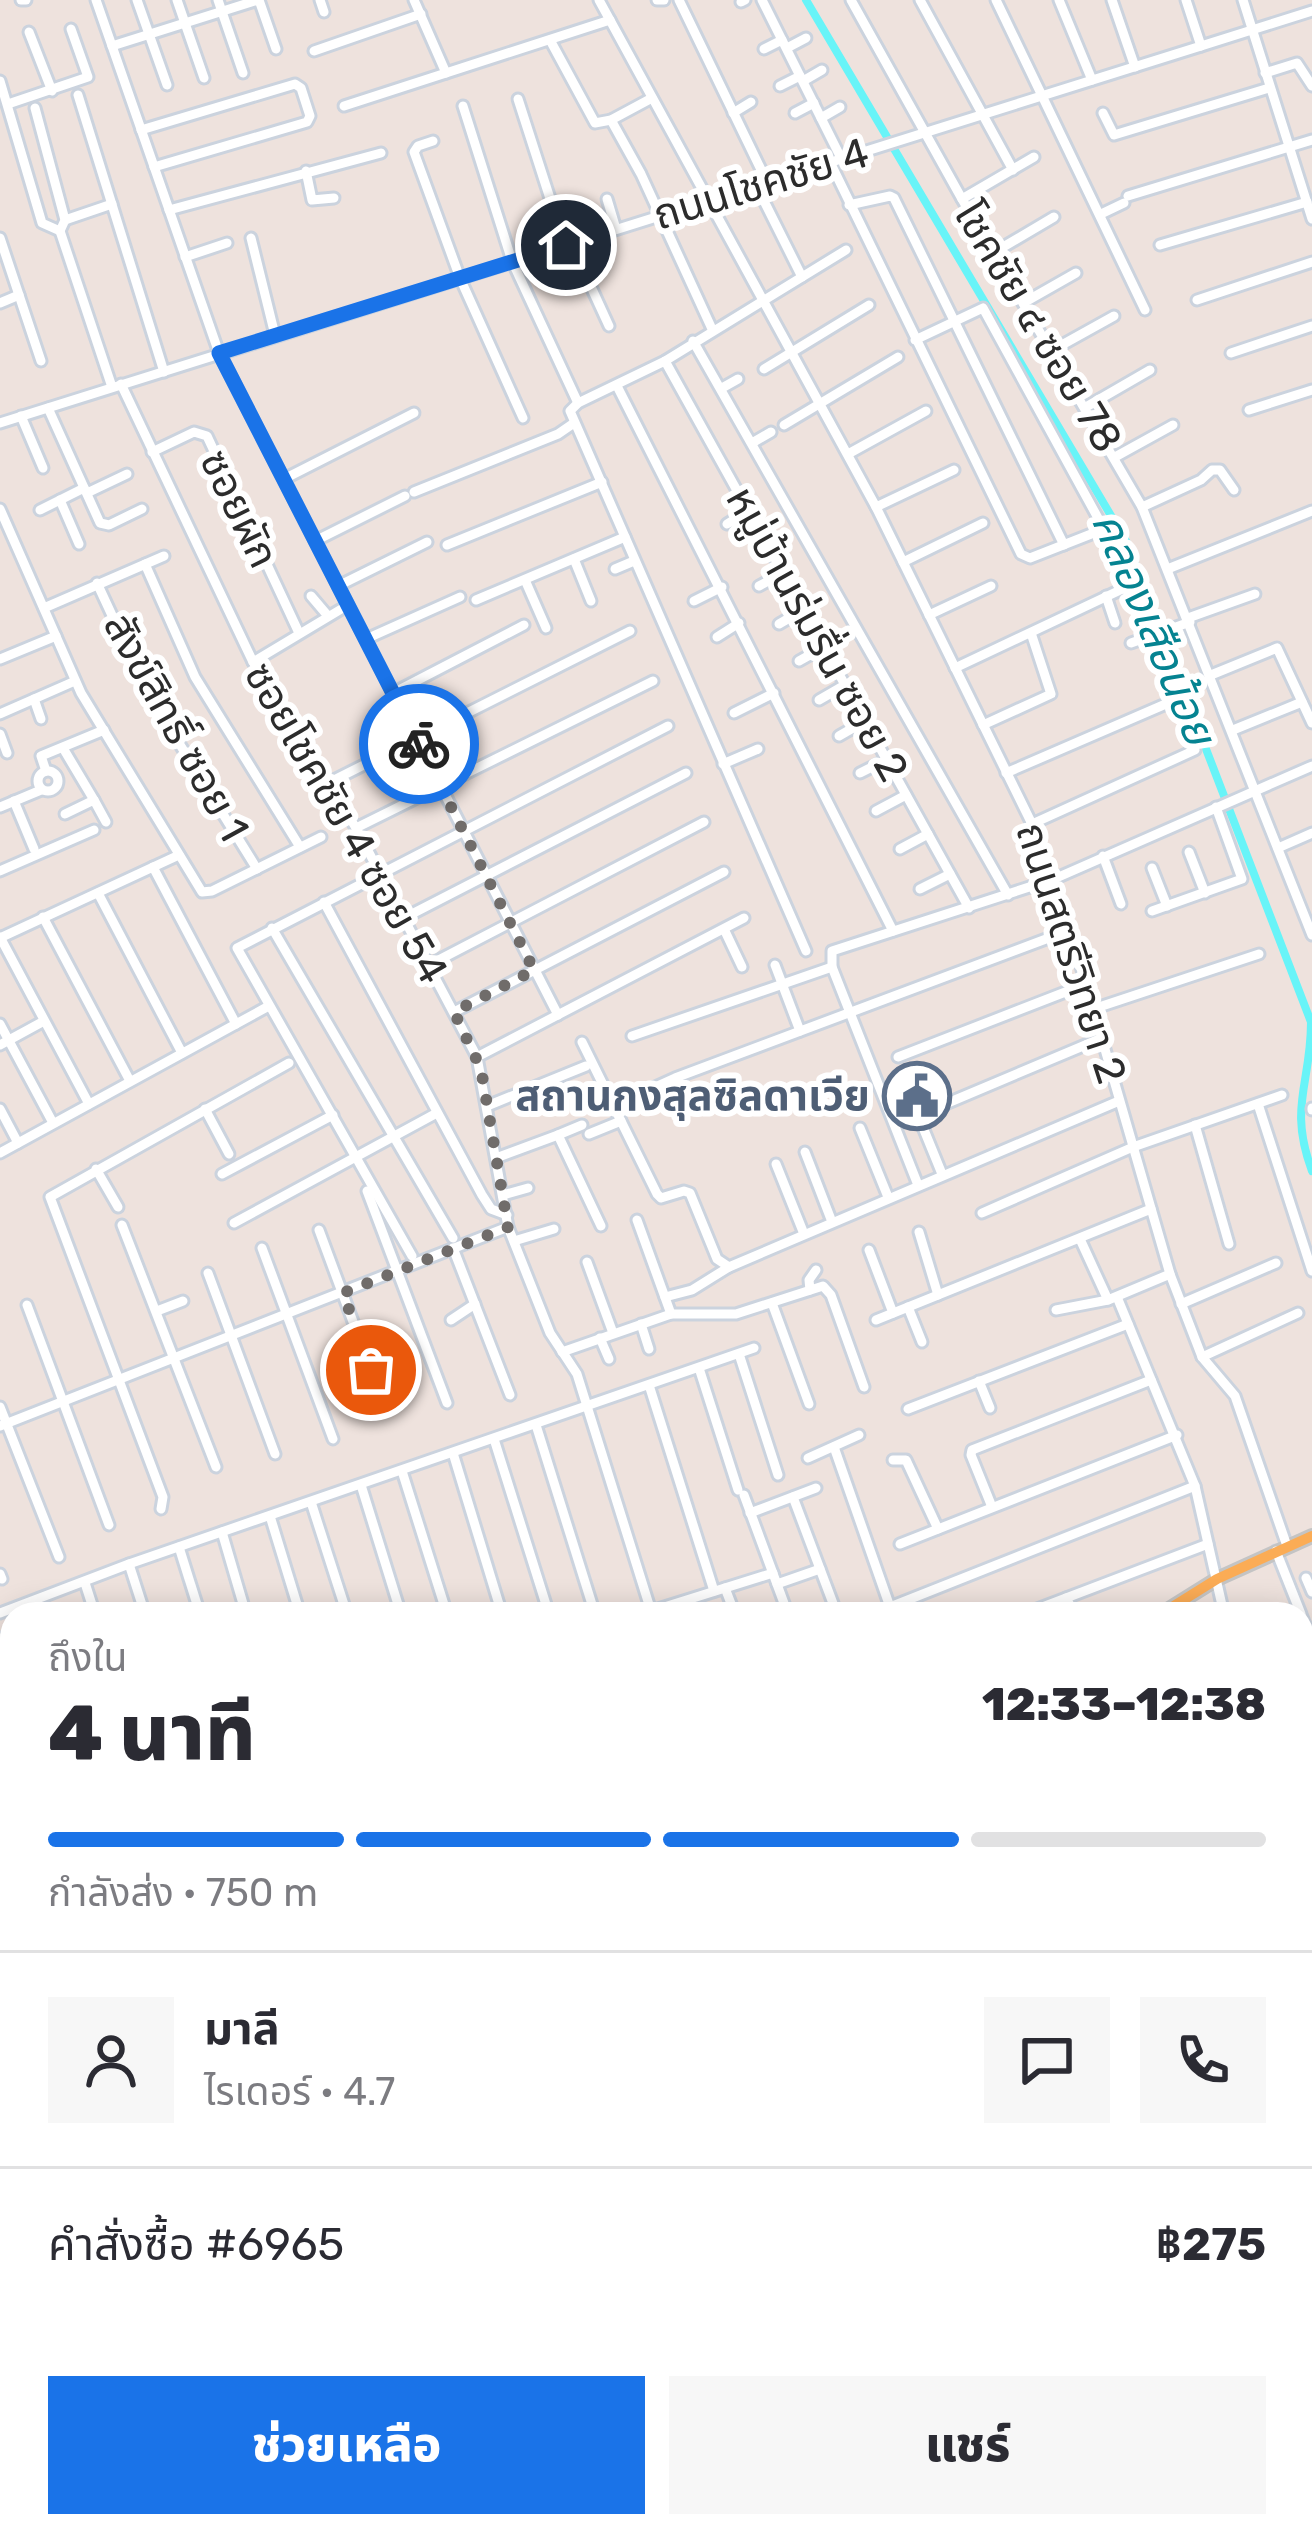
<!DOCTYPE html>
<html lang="th">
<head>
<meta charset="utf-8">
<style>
	body { margin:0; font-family:Rubik,"Noto Sans Thai",sans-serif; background:#f7f7f7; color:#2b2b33; height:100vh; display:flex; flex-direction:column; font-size:45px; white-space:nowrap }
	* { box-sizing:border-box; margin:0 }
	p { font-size:39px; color:#7c7c81 }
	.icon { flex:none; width:66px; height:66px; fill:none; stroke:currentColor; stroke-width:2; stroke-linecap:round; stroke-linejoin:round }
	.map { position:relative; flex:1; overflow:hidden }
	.side { position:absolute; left:0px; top:1602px; width:1314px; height:936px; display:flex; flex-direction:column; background:#fff; border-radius:36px 36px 0 0; box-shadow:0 6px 30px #0003 }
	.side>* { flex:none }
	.pin { position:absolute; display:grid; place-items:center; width:102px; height:102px; color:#fff; margin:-51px; border:6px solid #fff; border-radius:50%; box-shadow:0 3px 12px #0007 }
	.courier { position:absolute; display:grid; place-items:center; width:120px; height:120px; margin:-60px; border:9px solid #1a73e8; border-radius:50%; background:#fff; color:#222; box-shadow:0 3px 15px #0007 }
	.summary em { font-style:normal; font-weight:800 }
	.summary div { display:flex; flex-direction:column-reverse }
	.summary { display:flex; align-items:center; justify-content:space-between; height:204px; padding:0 48px }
	h1 { font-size:78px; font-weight:800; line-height:90px }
	.bar { display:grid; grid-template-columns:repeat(4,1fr); gap:18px 12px; align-content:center; height:144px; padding:0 48px }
	.bar i { height:15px; border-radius:9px; background:#e1e1e2 }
	.bar .active { background:#1a73e8 }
	.bar p { grid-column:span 4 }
	.line { display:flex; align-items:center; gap:30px; padding:0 48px; border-top:3px solid #e1e1e2 }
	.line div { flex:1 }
	.round { display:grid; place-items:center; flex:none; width:126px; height:126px; border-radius:0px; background:#f7f7f7 }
	.action { display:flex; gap:24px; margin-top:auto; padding:24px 48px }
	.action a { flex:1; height:138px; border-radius:0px; background:#1a73e8; color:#fff; font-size:48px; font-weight:800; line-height:138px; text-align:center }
	.action a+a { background:#f7f7f7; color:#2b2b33 }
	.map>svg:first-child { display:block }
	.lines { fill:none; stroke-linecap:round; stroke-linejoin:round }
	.canal { stroke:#68f4f8; stroke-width:8 }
	.minor-casing { stroke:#cbd3de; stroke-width:15 }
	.major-casing { stroke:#c4c4c4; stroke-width:16 }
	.minor { stroke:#fff; stroke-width:9 }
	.major { stroke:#fbac55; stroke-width:10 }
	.done { stroke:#706c6a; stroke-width:12; stroke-dasharray:0 21.6 }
	.route { stroke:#1a73e8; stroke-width:15 }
	.labels { text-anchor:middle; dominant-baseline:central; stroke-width:12; stroke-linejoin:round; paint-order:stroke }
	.street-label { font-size:42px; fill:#2c2c2c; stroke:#fff }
	.service-label { font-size:42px; font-weight:bold; fill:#4e5e75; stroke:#fff; text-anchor:end }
	.water-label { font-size:45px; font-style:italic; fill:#058391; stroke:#fff }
</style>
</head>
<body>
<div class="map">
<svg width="1312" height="2538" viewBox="0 0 1312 2538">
	<rect width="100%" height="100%" fill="#eee2dd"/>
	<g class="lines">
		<!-- canal -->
		<g class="canal">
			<path d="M 806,0 L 1126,541 L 1311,1022 C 1311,1085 1288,1106 1312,1171"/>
			<polyline points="0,1728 12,1748"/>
		</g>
		<!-- minor casing -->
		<g class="minor-casing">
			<g id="minor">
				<polyline points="21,0 26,0"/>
				<polyline points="96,0 219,353 558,1015"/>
				<polyline points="137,0 167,85"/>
				<polyline points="177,0 204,78"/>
				<polyline points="218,0 243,73"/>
				<polyline points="259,0 276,49"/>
				<polyline points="320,0 324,12"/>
				<polyline points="414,0 446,73 610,20"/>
				<polyline points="599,0 876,507 1032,824 1078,956 1170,1274 1202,1357 1235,1396 1287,1546"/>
				<polyline points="657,0 664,0"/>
				<polyline points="679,0 767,182"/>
				<polyline points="762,0 841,158"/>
				<polyline points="851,0 962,199 1142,507 1312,935"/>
				<polyline points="920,0 1013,170"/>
				<polyline points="996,0 1145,310"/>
				<polyline points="1059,0 1092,80"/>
				<polyline points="1112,0 1135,67"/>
				<polyline points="1243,0 1312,219"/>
				<polyline points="741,2 745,0"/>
				<polyline points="29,32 52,91"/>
				<polyline points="550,40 595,123 611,120 652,98"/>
				<polyline points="112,46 258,0"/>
				<polyline points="1201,46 1312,11"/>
				<polyline points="787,48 806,38"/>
				<polyline points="764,49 782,40"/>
				<polyline points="314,51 421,14"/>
				<polyline points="1265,73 1297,63 1312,86"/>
				<polyline points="0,81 42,223 60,231"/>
				<polyline points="803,81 822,70"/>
				<polyline points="780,86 800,76"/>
				<polyline points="78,95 164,372"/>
				<polyline points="518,99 565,245"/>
				<polyline points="8,104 88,77 71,29"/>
				<polyline points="344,106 446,73"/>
				<polyline points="463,106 512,261 578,403"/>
				<polyline points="35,108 65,220 60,231 112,387"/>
				<polyline points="733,113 751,102"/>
				<polyline points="795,113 814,103"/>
				<polyline points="1103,113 1114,135 1269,88"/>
				<polyline points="821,118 840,107"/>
				<polyline points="611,120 641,174 712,329"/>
				<polyline points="141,130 295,84 301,88 310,116 307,122 154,167"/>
				<polyline points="433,141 418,146 414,152 460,278 523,418"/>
				<polyline points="830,162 1021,554 1030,558 1104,529 983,308 915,340"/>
				<polyline points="306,171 312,200 334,198"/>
				<polyline points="756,185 802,277"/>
				<polyline points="1128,196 1312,140"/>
				<polyline points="607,199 616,229"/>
				<polyline points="962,199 1034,157"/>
				<polyline points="849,205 890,196 894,198 1064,545"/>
				<polyline points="169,210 381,153"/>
				<polyline points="1101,214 1124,203"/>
				<polyline points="65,220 112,204"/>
				<polyline points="0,238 41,361"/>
				<polyline points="251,238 275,335"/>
				<polyline points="571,243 609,326"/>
				<polyline points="1160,245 1307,202"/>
				<polyline points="993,253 1054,217"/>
				<polyline points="185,257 227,243"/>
				<polyline points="1197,300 1312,262"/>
				<polyline points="1025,302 1076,273"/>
				<polyline points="0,303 19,295"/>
				<polyline points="693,341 1008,895"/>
				<polyline points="1051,351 1114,316"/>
				<polyline points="1231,353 1312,326"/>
				<polyline points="665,361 969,908"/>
				<polyline points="764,369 869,305"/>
				<polyline points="121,384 253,662 356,828 477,1057 508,1227 550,1333 577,1374 651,1611"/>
				<polyline points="617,386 893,931"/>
				<polyline points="722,388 738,379"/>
				<polyline points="1086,407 1150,370"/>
				<polyline points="48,408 100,523 109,525 142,509"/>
				<polyline points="1249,410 1312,390"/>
				<polyline points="21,416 43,468"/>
				<polyline points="0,423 1201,46 1186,0"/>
				<polyline points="784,425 898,357"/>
				<polyline points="752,443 771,432"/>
				<polyline points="152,452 194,432 207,436 299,633"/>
				<polyline points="848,454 926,411"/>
				<polyline points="1115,457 1173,425"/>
				<polyline points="284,479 414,413"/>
				<polyline points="414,492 558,434 574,423"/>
				<polyline points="87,493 127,474"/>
				<polyline points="60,500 79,544"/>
				<polyline points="876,507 954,470"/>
				<polyline points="1142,507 1201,480 1212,470 1220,470 1234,490"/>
				<polyline points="0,509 81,693 202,892 212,891 321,837"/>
				<polyline points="40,510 84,488"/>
				<polyline points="727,524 748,511"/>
				<polyline points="315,541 405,496"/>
				<polyline points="447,545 602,482"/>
				<polyline points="574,559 591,601"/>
				<polyline points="903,562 983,523"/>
				<polyline points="145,564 195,677 300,847"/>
				<polyline points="1170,568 1312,511"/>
				<polyline points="615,569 634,561"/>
				<polyline points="525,580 546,628"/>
				<polyline points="97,583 148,693 257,869"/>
				<polyline points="338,586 427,542"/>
				<polyline points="759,586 783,573"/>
				<polyline points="311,596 328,616"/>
				<polyline points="1106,596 1115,623"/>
				<polyline points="476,600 625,537"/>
				<polyline points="694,601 722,587"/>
				<polyline points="44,608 164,556"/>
				<polyline points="929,615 991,586"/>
				<polyline points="1188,618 1255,594"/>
				<polyline points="779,624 803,610"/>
				<polyline points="717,637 739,623"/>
				<polyline points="366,639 460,597"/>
				<polyline points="1131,643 1190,622"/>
				<polyline points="0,659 56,636"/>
				<polyline points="799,661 824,647"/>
				<polyline points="253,662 348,605"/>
				<polyline points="955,668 1133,584"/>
				<polyline points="1211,675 1277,648 1312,723"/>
				<polyline points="393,693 524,625"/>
				<polyline points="34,699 41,719"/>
				<polyline points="819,700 845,685"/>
				<polyline points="734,713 774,693"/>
				<polyline points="0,714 75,681"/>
				<polyline points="983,725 1051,694 1031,633"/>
				<polyline points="1233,730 1302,702"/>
				<polyline points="0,734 7,753"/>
				<polyline points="839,736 865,721"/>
				<polyline points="63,748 94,800"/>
				<polyline points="723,764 758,749"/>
				<circle cx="48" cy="781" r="10"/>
				<polyline points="46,771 41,756 104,730"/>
				<polyline points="860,773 886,760"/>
				<polyline points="1006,773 1175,700"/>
				<polyline points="328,783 630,631"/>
				<polyline points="14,801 34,849"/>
				<polyline points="0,807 41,790"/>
				<polyline points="876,811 906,795"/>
				<polyline points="65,814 94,800 106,822"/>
				<polyline points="1032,824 1195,750"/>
				<polyline points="356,828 653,681"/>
				<polyline points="1278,848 1312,833"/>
				<polyline points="900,849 928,834"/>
				<polyline points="1189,852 1205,893"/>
				<polyline points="1103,856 1121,904"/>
				<polyline points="153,867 236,1024"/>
				<polyline points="1152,868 1167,906"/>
				<polyline points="0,871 94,830"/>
				<polyline points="920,889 950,874"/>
				<polyline points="98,893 182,1053"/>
				<polyline points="324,902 482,1195 491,1209 507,1215"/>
				<polyline points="1152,911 1242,879 1216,807"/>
				<polyline points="43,917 130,1081"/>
				<polyline points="404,918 686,773"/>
				<polyline points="272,928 453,1238"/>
				<polyline points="724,929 742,967"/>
				<polyline points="0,937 89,1104"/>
				<polyline points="0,938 179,855"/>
				<polyline points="806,951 570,411 578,403 665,361 846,250"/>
				<polyline points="429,965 704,822"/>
				<polyline points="775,965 800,1031"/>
				<polyline points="1093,1009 1259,954"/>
				<polyline points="454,1012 724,872"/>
				<polyline points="0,1024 53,1123"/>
				<polyline points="632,1036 832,967"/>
				<polyline points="582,1042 657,1194 661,1198 684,1191 690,1193 717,1259 729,1267 1119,1101"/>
				<polyline points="0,1045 44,1021"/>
				<polyline points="477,1057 744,918"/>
				<polyline points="898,1057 1086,984"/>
				<polyline points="622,1102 675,1078 1070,930"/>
				<polyline points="1258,1104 1312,1271"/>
				<polyline points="487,1106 586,1066"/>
				<polyline points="1312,1108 1312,1110"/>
				<polyline points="0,1109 18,1143"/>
				<polyline points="205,1109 229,1154"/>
				<polyline points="1195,1125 1229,1244"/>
				<polyline points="860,1128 888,1197"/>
				<polyline points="589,1134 621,1121"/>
				<polyline points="558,1135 582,1125"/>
				<polyline points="805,1152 832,1222"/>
				<polyline points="0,1153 267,1007"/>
				<polyline points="496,1158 558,1135 601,1226"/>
				<polyline points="776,1164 804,1234"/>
				<polyline points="96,1169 118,1207"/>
				<polyline points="222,1174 333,1115"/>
				<polyline points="942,1174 920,1120 924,1113 1102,1038"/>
				<polyline points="918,1185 832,967 832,951 1054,879 1312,766"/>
				<polyline points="367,1191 447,1403"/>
				<polyline points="503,1195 528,1188"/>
				<polyline points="982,1213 1133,1147 1282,1095"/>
				<polyline points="637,1220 671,1314"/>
				<polyline points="234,1223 435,1114"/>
				<polyline points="122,1225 216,1467"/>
				<polyline points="319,1230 385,1408"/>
				<polyline points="919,1232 938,1295"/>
				<polyline points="1080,1239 1108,1300"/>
				<polyline points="514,1241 554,1229"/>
				<polyline points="262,1248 333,1439"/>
				<polyline points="453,1248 510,1395"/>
				<polyline points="869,1250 893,1313"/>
				<polyline points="412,1256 237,948 668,726"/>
				<polyline points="587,1262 613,1333"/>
				<polyline points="208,1273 275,1454"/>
				<polyline points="810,1290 809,1280 816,1270"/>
				<polyline points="665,1297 692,1290 729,1267"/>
				<polyline points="1117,1297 1195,1486 1224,1614"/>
				<polyline points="772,1303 809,1404"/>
				<polyline points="1181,1304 1276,1263"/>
				<polyline points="27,1305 109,1525"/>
				<polyline points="908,1307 922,1342"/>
				<polyline points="1056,1310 1108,1300 1170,1274"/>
				<polyline points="157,1311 183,1301"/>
				<polyline points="451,1320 475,1304"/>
				<polyline points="876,1320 1151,1209"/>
				<polyline points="641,1324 649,1349"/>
				<polyline points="600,1338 609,1359"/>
				<polyline points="562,1352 671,1314 736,1314 823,1286 831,1295 864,1387"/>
				<polyline points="739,1354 778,1475"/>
				<polyline points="1202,1357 1298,1313"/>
				<polyline points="699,1368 738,1490"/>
				<polyline points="979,1381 990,1408"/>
				<polyline points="649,1385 714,1591"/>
				<polyline points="0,1407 59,1557"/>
				<polyline points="908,1409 1128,1324"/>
				<polyline points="536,1425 595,1614"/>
				<polyline points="0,1426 508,1227"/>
				<polyline points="494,1439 549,1614"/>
				<polyline points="834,1447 890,1607 887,1614"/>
				<polyline points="453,1453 502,1614"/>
				<polyline points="808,1458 859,1435"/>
				<polyline points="893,1460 906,1460 938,1529"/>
				<polyline points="402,1471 447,1614"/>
				<polyline points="361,1485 401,1614"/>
				<polyline points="744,1495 788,1614"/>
				<polyline points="793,1497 837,1614"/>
				<polyline points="311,1502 347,1614"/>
				<polyline points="992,1507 971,1455 972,1450 1151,1380"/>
				<polyline points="161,1509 163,1497 50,1197 289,1063"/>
				<polyline points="750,1513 816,1488"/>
				<polyline points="270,1516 300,1614"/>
				<polyline points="222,1532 246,1614"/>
				<polyline points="900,1544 1177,1435"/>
				<polyline points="179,1547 200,1614"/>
				<polyline points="1276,1551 1301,1614"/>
				<polyline points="129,1564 145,1614"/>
				<polyline points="0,1574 2,1579"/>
				<polyline points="1306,1578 1312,1592"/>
				<polyline points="85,1583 95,1614"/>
				<polyline points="777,1584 820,1569"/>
				<polyline points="725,1588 735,1614"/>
				<polyline points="1066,1598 1075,1614"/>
				<polyline points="890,1607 1195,1486"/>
				<polyline points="0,1613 129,1564 754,1348"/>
				<polyline points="642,1614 773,1573"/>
				<polyline points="1024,1614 1208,1544"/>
				<polyline points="1302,1617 1312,1642"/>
				<polyline points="0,1638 5,1650"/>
				<polyline points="1302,1698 1312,1695"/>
				<polyline points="1302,1755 1312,1754"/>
				<polyline points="0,1787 12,1811"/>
				<polyline points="1302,1791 1312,1790"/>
				<polyline points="1302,1853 1312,1851"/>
				<polyline points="1302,1915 1312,1913"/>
				<polyline points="1302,1931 1312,1967"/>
				<polyline points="0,1948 12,1972"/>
				<polyline points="1302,1977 1312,1976"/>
				<polyline points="1302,2039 1312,2037"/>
				<polyline points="1302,2102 1312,2100"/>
				<polyline points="0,2111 12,2110"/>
				<polyline points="0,2164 12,2189"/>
				<polyline points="1302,2166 1312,2163"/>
				<polyline points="1303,2241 1312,2238"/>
				<polyline points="0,2299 12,2325"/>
				<polyline points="1302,2412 1312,2446"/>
				<polyline points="0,2443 12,2474"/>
				<polyline points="0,2481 12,2475"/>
				<polyline points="1302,2504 1312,2501"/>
				<polyline points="224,2526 228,2538"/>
				<polyline points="284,2526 288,2538"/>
				<polyline points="512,2526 515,2538"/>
				<polyline points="702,2526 705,2538"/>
				<polyline points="798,2526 801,2538"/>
				<polyline points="972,2526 975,2538"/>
				<polyline points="1068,2526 1072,2538"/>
				<polyline points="1180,2526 1183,2536"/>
				<polyline points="181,2527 185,2538"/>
				<polyline points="1212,2531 1230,2526"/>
				<polyline points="24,2538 57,2526"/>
				<polyline points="123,2538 162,2526"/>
				<polyline points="317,2538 331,2526"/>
				<polyline points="386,2538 389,2526"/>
				<polyline points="876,2538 915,2526"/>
				<polyline points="1105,2538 1133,2530"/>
				<polyline points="1311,2538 1312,2538"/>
			</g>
		</g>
		<!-- major casing -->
		<g class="major-casing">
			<g id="major">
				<polyline points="1161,1614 1217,1579 1312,1536"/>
				<polyline points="0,2012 12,2013"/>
			</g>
		</g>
		<!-- minor -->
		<use href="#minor" class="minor"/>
		<!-- major -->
		<use href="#major" class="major"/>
	</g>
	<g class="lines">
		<!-- done -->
		<polyline class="done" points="371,1370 343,1293 508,1227 481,1069 454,1012 534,970 419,744"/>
		<!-- route -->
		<polyline class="route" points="419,744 219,353 566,245"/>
	</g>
	<!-- icons -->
	<defs>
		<g id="civic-ring" transform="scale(3.45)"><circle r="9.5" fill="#fff" stroke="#5c6f8a" stroke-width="1.5"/><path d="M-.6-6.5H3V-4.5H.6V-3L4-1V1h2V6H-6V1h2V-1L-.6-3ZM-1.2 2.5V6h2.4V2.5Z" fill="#5c6f8a"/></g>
	</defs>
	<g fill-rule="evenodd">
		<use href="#civic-ring" x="917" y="1096"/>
	</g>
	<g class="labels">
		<!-- street labels -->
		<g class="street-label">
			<text transform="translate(761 184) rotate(-17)">ถนนโชคชัย 4</text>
			<text transform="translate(1038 327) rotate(59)">โชคชัย ๔ ซอย 78</text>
			<text transform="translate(239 509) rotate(64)">ซอยผัก</text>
			<text transform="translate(817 634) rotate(61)">หมู่บ้านร่มรื่น ซอย 2</text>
			<text transform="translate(176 727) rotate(61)">สังข์สิทธิ์ ซอย 1</text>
			<text transform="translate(346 823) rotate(60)">ซอยโชคชัย 4 ซอย 54</text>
			<text transform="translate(1071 953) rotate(72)">ถนนสตรีวิทยา 2</text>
		</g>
		<!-- service labels -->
		<g class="service-label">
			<text x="870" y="1096">สถานกงสุลซิลดาเวีย</text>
		</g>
		<!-- water labels -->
		<g class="water-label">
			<text transform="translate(1154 628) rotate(67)">คลองเสือน้อย</text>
		</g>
	</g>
</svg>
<div class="pin" style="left:371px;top:1370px;background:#ea580c"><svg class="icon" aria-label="bag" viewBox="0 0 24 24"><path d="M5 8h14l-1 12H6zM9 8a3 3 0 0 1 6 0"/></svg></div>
<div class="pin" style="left:566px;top:245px;background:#1f2937"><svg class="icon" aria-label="home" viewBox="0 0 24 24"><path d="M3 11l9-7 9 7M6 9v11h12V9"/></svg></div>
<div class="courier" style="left:419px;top:744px"><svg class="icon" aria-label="bike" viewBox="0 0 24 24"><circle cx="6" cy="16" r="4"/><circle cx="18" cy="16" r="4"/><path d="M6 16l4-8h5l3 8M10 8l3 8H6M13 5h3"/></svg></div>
<section class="side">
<div class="summary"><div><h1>4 นาที</h1><p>ถึงใน</p></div><em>12:33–12:38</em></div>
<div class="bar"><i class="active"></i><i class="active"></i><i class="active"></i><i></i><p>กำลังส่ง · 750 m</p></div>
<div class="line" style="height:216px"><a class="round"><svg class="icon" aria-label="person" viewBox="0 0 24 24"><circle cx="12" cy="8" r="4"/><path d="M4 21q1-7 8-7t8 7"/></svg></a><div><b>มาลี</b><p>ไรเดอร์ · 4.7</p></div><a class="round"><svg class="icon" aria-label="chat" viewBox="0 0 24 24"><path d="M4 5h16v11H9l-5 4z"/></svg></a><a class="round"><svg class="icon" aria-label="phone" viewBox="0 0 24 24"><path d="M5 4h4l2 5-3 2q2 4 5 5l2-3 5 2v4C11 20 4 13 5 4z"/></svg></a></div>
<div class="line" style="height:156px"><div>คำสั่งซื้อ #6965</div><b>฿275</b></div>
<div class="action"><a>ช่วยเหลือ</a><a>แชร์</a></div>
</section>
</div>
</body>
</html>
